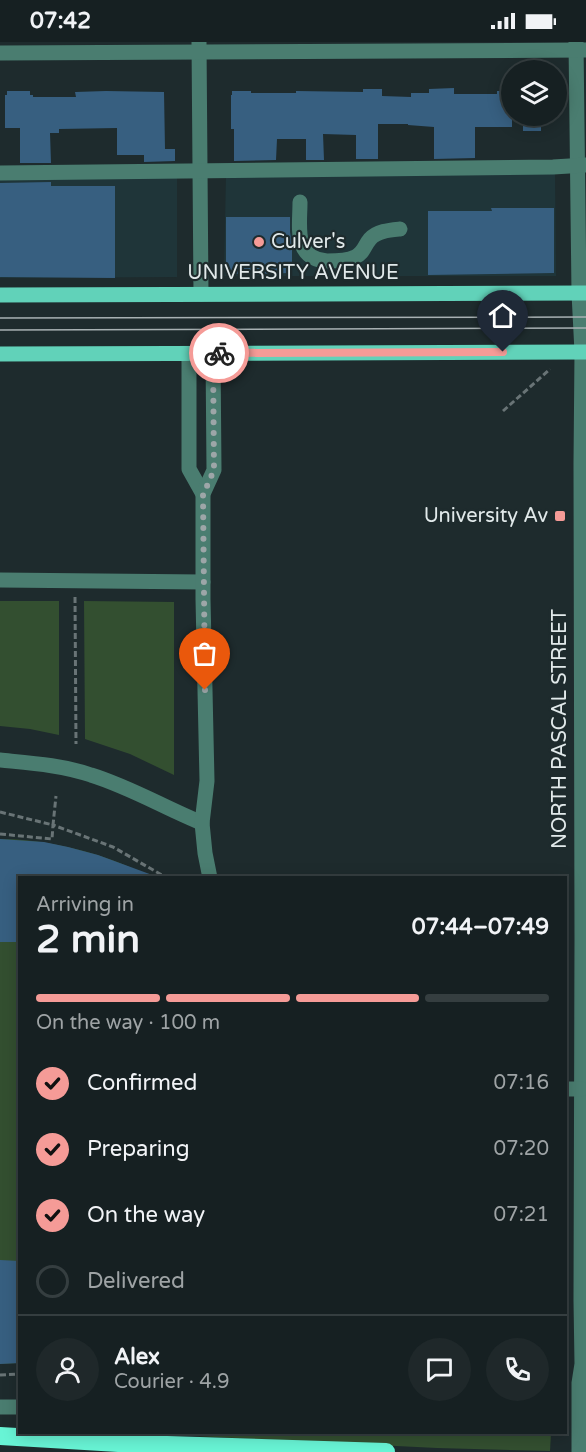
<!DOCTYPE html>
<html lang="en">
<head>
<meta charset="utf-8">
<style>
	body { margin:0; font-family:"Varela Round",sans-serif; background:#1f282a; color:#f1f3f6; height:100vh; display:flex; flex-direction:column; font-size:22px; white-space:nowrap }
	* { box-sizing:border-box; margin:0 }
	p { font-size:20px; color:#9ea3a5 }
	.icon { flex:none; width:33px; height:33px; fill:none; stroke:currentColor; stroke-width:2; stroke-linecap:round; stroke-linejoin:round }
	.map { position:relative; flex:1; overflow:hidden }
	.details { position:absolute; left:18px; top:834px; width:549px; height:558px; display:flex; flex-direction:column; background:#162022; border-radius:0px; box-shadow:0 3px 15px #0003,0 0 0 2px #353e40 }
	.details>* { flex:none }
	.fabs { position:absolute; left:501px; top:18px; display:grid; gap:12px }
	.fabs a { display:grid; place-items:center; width:66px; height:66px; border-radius:50%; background:#162022; box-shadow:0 3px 15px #0003,0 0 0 2px #353e40; font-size:30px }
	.pin { position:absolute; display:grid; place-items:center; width:51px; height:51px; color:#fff; margin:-62px -26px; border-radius:50% 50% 50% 0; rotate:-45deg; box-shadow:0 0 6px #0007 }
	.pin .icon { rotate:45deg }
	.courier { position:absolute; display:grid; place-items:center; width:60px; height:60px; margin:-30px; border:4px solid #f59b97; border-radius:50%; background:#fff; color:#222; box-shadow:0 2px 8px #0007 }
	.head em { font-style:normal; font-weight:700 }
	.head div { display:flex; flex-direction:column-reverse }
	.head { display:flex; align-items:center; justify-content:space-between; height:102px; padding:0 18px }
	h1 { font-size:39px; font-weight:700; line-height:45px }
	.bar { display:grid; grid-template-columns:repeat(4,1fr); gap:9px 6px; align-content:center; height:72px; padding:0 18px }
	.bar i { height:8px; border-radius:4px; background:#353e40 }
	.bar .active { background:#f59b97 }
	.bar p { grid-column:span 4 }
	.line { display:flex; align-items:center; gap:15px; padding:0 18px; border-top:2px solid #353e40 }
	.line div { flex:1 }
	.round { display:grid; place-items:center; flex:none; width:63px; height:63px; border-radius:32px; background:#1f282a }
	ol { padding:0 18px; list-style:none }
	li { display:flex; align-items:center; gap:18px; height:66px }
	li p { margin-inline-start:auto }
	li .icon { padding:6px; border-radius:50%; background:#f59b97; color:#111; stroke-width:4 }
	li:last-child { color:#9ea3a5 }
	li i { width:33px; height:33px; border:3px solid #353e40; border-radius:50% }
	.status { display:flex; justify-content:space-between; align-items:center; height:42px; padding:0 30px; background:#162022; direction:ltr }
	.status svg { height:16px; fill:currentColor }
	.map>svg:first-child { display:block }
	.built { fill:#1f3539 }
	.green { fill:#334f30 }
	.building { fill:#375f80 }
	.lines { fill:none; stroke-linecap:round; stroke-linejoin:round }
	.path { stroke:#697476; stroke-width:3; stroke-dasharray:6 3; stroke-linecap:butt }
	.minor { stroke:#4a7d70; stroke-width:15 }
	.major { stroke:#61d2b9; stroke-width:15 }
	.highway { stroke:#68f4d5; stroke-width:18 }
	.tram { stroke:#a8b1b3; stroke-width:1.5 }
	.done { stroke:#9da6a8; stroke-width:6; stroke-dasharray:0 10.8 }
	.route { stroke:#f59b97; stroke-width:8 }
	.poi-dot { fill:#f59b97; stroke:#1e2b2d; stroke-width:2 }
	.labels { text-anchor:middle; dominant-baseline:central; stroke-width:4.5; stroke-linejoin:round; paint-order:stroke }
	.poi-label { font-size:20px; fill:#e1e9ea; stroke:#1e2b2d; text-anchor:start }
	.street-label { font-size:20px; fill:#e1e9ea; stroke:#1e2b2d }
</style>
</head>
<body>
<div class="status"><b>07:42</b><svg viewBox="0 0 49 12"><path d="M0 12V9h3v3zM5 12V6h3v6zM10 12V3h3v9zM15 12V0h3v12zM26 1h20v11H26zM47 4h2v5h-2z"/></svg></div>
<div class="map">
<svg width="586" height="1410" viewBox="0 0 586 1410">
	<rect width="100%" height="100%" fill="#1e2b2d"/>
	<!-- built -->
	<g class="built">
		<polygon points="555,131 556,234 224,234 226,132"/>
		<polygon points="177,133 177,235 0,236 0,134"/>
	</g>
	<!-- green -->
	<g class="green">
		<polygon points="0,559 59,559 59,693 30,687 0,684"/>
		<polygon points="84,559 174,560 174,733 130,712 85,697"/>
		<path d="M 0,797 C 38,797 76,805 112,818 C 125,823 135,826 145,835 L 20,836 L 20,1321 L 0,1322 Z"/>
		<polygon points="132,1391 551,1391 550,1409 437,1406"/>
	</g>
	<!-- building -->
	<g class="building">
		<polygon points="454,46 454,52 497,52 497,49 512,49 512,85 475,85 475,116 434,117 434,85 408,83 408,82 378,82 378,117 356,117 356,93 323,92 324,118 306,118 306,97 277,97 276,118 234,119 234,87 231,87 231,53 232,53 232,49 251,49 251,51 296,51 296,49 363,50 363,47 382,47 382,54 411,55 411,51 429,51 429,47"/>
		<polygon points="7,49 30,49 30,53 33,53 33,55 76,55 75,50 106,49 164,50 165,107 175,107 175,119 144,120 144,113 117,113 117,86 59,87 59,91 50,91 51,121 20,121 20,86 5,86 5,53 7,53"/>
		<rect x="523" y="74" width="18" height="15"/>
		<polygon points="51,140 51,144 115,144 115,236 0,235 0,141"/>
		<polygon points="491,166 554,166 554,231 428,233 428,169 492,169"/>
		<polygon points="226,175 290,175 290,190 292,203 292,231 234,232 227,228 226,224"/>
		<polygon points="0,797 44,800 68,805 98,813 155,834 155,836 20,836 20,900 0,900"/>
		<polygon points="0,1218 20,1219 20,1321 0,1322"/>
	</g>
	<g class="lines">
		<!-- path -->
		<g class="path">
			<polyline points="503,369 550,327"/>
			<polyline points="75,555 76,702"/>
			<polyline points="0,770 53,783 56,754"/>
			<polyline points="0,792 52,797 53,783 113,805 167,836"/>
			<polyline points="0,1333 20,1332"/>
		</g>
		<!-- minor -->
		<g class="minor">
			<polyline points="199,0 201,252"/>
			<polyline points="576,0 579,251 582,310 581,421 582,896 581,1259 582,1322 579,1341 579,1410"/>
			<polyline points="0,11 586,8"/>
			<polyline points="0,131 553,125 586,123"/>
			<path d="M 300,160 C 300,185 293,217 327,219 C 336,219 347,219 355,215 C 364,211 364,204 370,197 C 377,189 390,188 400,187"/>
			<polyline points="189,312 189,427 203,452"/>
			<polyline points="0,538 203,540"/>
			<path d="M 0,718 C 30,721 62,723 91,733 C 130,745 165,766 202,781"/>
			<polyline points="210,836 205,811 202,781 207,739 203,557 203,452 214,428 213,311"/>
			<polyline points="566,1047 581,1047"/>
			<polyline points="0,1365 20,1365"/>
		</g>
		<!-- major -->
		<g class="major">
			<polyline points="0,253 586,251"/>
			<polyline points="0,312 586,310"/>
		</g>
		<!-- highway -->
		<polyline class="highway" points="0,1394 135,1402 386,1410"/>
		<!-- tram -->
		<g class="tram">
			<polyline points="0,276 586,275"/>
			<polyline points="0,288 586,286"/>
		</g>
	</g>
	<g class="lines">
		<!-- done -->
		<polyline class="done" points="205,648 203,453 214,428 213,311 219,311"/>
		<!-- route -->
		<polyline class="route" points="219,311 503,310"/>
	</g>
	<!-- markers -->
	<g class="poi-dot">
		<circle cx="259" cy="200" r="6"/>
		<rect x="554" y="468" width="12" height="12" rx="3"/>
	</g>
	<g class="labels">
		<!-- poi labels -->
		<g class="poi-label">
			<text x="271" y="200">Culver's</text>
			<text x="548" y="474" text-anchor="end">University Av</text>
		</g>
		<!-- street labels -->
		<g class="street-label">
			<text x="293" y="231">UNIVERSITY AVENUE</text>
			<text transform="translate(560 687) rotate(-90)">NORTH PASCAL STREET</text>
		</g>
	</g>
</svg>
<div class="fabs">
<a><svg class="icon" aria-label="layers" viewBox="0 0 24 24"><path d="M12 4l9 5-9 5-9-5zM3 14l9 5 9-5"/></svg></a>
</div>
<div class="pin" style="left:205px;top:648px;background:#ea580c"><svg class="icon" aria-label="bag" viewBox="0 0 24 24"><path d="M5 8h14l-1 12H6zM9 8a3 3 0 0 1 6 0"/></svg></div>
<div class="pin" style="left:503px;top:310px;background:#1f2937"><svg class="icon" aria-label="home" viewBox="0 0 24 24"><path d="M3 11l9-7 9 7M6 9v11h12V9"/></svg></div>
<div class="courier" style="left:219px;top:311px"><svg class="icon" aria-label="bike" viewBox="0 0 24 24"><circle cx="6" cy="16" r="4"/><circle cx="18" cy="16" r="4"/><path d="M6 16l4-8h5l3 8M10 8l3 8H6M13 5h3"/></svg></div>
<section class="details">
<div class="head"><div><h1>2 min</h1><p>Arriving in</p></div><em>07:44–07:49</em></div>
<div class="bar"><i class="active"></i><i class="active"></i><i class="active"></i><i></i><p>On the way · 100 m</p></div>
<ol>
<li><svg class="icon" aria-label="check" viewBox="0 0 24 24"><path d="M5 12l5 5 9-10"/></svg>Confirmed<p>07:16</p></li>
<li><svg class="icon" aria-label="check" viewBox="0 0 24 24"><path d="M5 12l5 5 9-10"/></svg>Preparing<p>07:20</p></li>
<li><svg class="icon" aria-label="check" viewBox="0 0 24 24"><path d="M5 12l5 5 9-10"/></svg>On the way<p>07:21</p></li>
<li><i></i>Delivered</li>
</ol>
<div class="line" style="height:108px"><a class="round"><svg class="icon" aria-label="person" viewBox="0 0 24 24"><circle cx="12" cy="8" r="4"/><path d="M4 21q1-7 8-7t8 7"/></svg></a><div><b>Alex</b><p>Courier · 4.9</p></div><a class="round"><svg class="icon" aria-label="chat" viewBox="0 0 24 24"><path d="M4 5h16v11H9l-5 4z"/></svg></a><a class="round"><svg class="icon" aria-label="phone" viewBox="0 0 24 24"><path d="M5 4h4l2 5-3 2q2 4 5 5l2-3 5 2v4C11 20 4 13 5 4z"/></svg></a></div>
</section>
</div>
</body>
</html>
